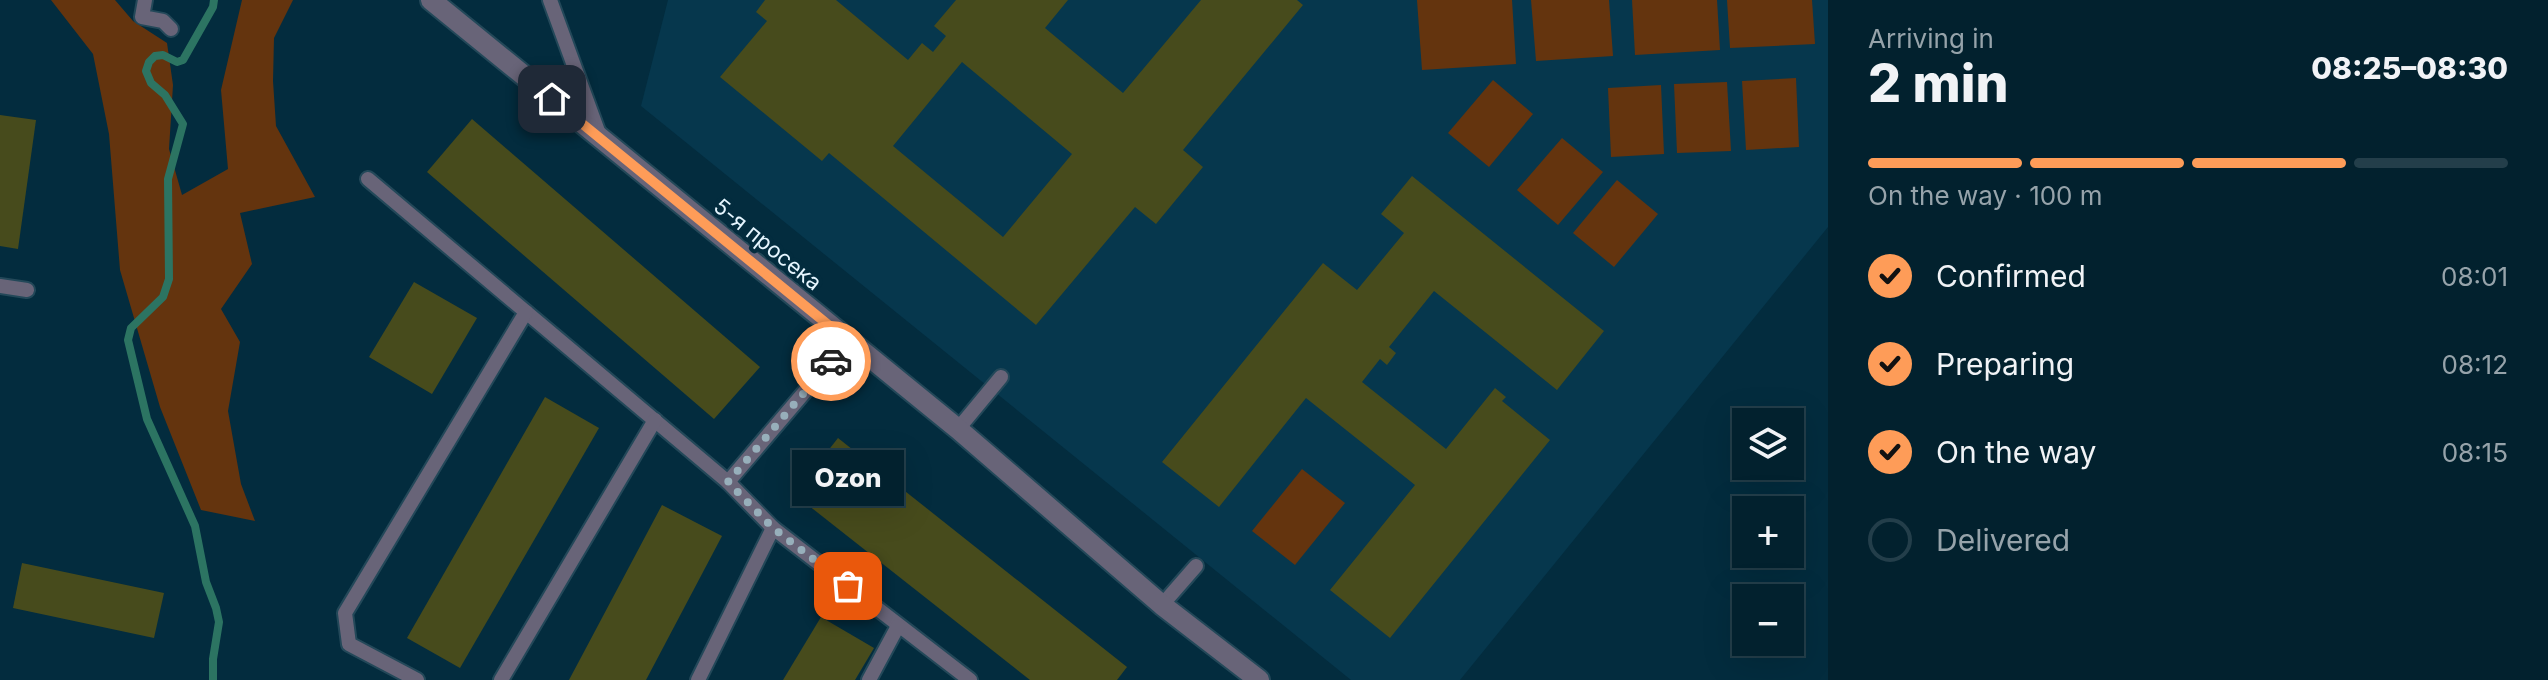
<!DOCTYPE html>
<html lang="en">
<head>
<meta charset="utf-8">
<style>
	body { margin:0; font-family:Inter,sans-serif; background:#0c2936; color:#f1f3f6; height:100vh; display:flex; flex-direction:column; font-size:30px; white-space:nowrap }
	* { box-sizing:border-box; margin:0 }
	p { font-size:26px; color:#96a3aa }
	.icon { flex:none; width:44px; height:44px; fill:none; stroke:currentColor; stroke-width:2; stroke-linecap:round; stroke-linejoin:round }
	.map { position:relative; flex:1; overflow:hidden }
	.sheet { display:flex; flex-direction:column; background:#02212e; width:720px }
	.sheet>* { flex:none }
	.tools { position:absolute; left:1732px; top:408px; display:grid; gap:16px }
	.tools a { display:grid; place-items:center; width:72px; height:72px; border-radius:0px; background:#02212e; box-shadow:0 8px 32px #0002,0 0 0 2px #233e4a; font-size:40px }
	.pin { position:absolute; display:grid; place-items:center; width:68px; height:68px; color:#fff; margin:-34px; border-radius:16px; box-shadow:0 4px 12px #0006 }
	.courier { position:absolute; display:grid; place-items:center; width:80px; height:80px; margin:-40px; border:6px solid #fe9c58; border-radius:50%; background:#fff; color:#222; box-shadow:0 2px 10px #0007 }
	.bubble { position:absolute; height:56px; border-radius:0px; background:#02212e; box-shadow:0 8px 32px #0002,0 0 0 2px #233e4a; font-size:26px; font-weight:800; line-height:56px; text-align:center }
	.head em { font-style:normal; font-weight:800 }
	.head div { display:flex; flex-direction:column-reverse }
	.head { display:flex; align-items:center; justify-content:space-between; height:136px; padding:0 40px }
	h1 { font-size:52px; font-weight:800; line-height:60px }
	.bar { display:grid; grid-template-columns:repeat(4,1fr); gap:12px 8px; align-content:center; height:96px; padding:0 40px }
	.bar i { height:10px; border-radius:6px; background:#233e4a }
	.bar .active { background:#fe9c58 }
	.bar p { grid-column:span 4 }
	ol { padding:0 40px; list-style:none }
	li { display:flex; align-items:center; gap:24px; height:88px }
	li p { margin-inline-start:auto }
	li .icon { padding:8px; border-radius:50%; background:#fe9c58; color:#111; stroke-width:4 }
	li:last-child { color:#96a3aa }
	li i { width:44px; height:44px; border:4px solid #233e4a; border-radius:50% }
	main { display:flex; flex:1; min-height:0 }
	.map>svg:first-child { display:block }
	.built { fill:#06374d }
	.green { fill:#64340e }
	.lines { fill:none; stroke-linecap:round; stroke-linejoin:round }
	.stream { stroke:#2c7462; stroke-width:8 }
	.building { fill:#474b1c; fill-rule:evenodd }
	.lane-casing { stroke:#234859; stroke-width:18 }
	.street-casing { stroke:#234859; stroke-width:24 }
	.lane { stroke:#686478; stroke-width:14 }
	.street { stroke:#686478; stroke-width:20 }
	.done { stroke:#97afbb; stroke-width:8; stroke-dasharray:0 14.4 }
	.route { stroke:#fe9c58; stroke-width:10 }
	.labels { text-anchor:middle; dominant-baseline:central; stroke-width:8; stroke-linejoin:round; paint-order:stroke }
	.street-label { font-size:22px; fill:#e6f6ff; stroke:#032c3e }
</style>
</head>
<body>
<main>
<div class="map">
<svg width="1828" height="680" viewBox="0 0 1828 680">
	<rect width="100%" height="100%" fill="#032c3e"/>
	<!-- built -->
	<polygon class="built" points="668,0 1828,0 1828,227 1460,680 1351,680 641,106"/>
	<!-- green -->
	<g class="green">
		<polygon points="51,0 115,0 133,21 167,43 173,85 169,149 182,195 228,169 221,90 242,0 293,0 274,38 273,81 276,126 315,197 240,213 252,264 221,309 240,342 228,411 241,484 255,521 201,510 160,407 120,270 109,134 93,54"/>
		<polygon points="1417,0 1512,0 1516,64 1422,70"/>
		<polygon points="1531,0 1609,0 1613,56 1536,61"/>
		<polygon points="1632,0 1717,0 1720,50 1635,55"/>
		<polygon points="1727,0 1812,0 1815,44 1730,48"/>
		<polygon points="1796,78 1799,147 1746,150 1742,81"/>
		<polygon points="1493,80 1533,114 1489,167 1448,133"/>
		<polygon points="1727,82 1731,151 1677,153 1674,84"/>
		<polygon points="1661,85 1664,154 1611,157 1608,88"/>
		<polygon points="1562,138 1603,172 1558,225 1517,190"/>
		<polygon points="1617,180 1658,214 1614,267 1573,233"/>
		<polygon points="1302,469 1345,503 1295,565 1252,531"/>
	</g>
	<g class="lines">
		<!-- stream -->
		<polyline class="stream" points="213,680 213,659 219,622 216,608 206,582 195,526 147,419 128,340 131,328 163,297 169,279 168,179 183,124 165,95 151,83 146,71 149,62 155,56 163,55 177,62 183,60 213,7 214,0"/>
	</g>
	<!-- building -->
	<g class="building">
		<path d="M 765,0 L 836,0 L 908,60 L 922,43 L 933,52 L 946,36 L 934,26 L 956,0 L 1068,0 L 1045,28 L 1123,93 L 1201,0 L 1297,0 L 1303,5 L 1183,150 L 1203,167 L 1156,224 L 1135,207 L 1036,325 L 829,153 L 822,161 L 720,77 L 767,21 L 756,12 ZM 962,62 L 1072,154 L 1003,237 L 893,146 Z"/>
		<polygon points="0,115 36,120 18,249 0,246"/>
		<polygon points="472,119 760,367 714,419 427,172"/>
		<polygon points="1412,176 1604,331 1557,390 1434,291 1389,347 1396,353 1387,365 1380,359 1362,382 1446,449 1495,388 1506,397 1502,401 1550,440 1390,638 1330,590 1415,485 1306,398 1219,507 1162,462 1323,263 1357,290 1404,233 1381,214"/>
		<polygon points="414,282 477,318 432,394 369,357"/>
		<polygon points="545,397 599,428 460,668 407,638"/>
		<polygon points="838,438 1127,667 1117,680 1030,680 794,494"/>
		<polygon points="662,505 722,536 646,680 569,680"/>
		<polygon points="22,563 164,593 154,638 13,608"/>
		<polygon points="821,617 874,648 855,680 783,680"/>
	</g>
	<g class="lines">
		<!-- lane casing -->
		<g class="lane-casing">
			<g id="lane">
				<polyline points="145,0 142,17 163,21 171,29"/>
				<polyline points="550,0 599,134"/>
				<polyline points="368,179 728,482"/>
				<polyline points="0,286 27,290"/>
				<polyline points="958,429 1001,377"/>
				<polyline points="773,528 728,482 848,341"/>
				<polyline points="1162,605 1196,566"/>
				<polyline points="417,680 349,644 345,613 526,312"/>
				<polyline points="501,680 655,420"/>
				<polyline points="698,680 773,528 970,680"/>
				<polyline points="869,680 898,626"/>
			</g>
		</g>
		<!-- street casing -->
		<g class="street-casing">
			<polyline id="street" points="431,0 958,429 1162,605 1259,680"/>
		</g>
		<!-- lane -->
		<use href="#lane" class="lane"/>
		<!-- street -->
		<use href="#street" class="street"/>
	</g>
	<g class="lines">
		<!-- done -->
		<polyline class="done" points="831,361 728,482 773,528 848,586"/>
		<!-- route -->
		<polyline class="route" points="552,99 848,341 831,361"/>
	</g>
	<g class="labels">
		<!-- street labels -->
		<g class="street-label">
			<text transform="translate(768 244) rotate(39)">5-я просека</text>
		</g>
	</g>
</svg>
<div class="tools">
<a><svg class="icon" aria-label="layers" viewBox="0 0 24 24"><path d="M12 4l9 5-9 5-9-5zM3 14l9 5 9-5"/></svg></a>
<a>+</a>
<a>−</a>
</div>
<div class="pin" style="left:848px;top:586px;background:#ea580c"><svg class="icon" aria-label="bag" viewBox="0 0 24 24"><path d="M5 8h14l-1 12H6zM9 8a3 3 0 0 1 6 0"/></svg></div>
<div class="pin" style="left:552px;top:99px;background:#1f2937"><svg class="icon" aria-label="home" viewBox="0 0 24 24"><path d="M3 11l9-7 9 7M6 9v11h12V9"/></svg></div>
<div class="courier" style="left:831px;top:361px"><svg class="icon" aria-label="car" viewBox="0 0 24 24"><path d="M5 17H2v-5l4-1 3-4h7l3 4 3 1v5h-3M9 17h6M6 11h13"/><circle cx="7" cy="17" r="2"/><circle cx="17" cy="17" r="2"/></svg></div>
<div class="bubble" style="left:792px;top:450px;width:112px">Ozon</div>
</div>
<section class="sheet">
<div class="head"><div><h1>2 min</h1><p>Arriving in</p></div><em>08:25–08:30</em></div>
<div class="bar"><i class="active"></i><i class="active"></i><i class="active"></i><i></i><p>On the way · 100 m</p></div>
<ol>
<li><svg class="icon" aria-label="check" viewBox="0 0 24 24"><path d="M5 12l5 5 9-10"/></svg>Confirmed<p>08:01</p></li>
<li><svg class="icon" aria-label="check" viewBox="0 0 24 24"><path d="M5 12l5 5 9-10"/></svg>Preparing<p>08:12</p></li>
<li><svg class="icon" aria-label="check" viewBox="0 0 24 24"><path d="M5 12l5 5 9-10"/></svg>On the way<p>08:15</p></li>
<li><i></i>Delivered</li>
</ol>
</section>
</main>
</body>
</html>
